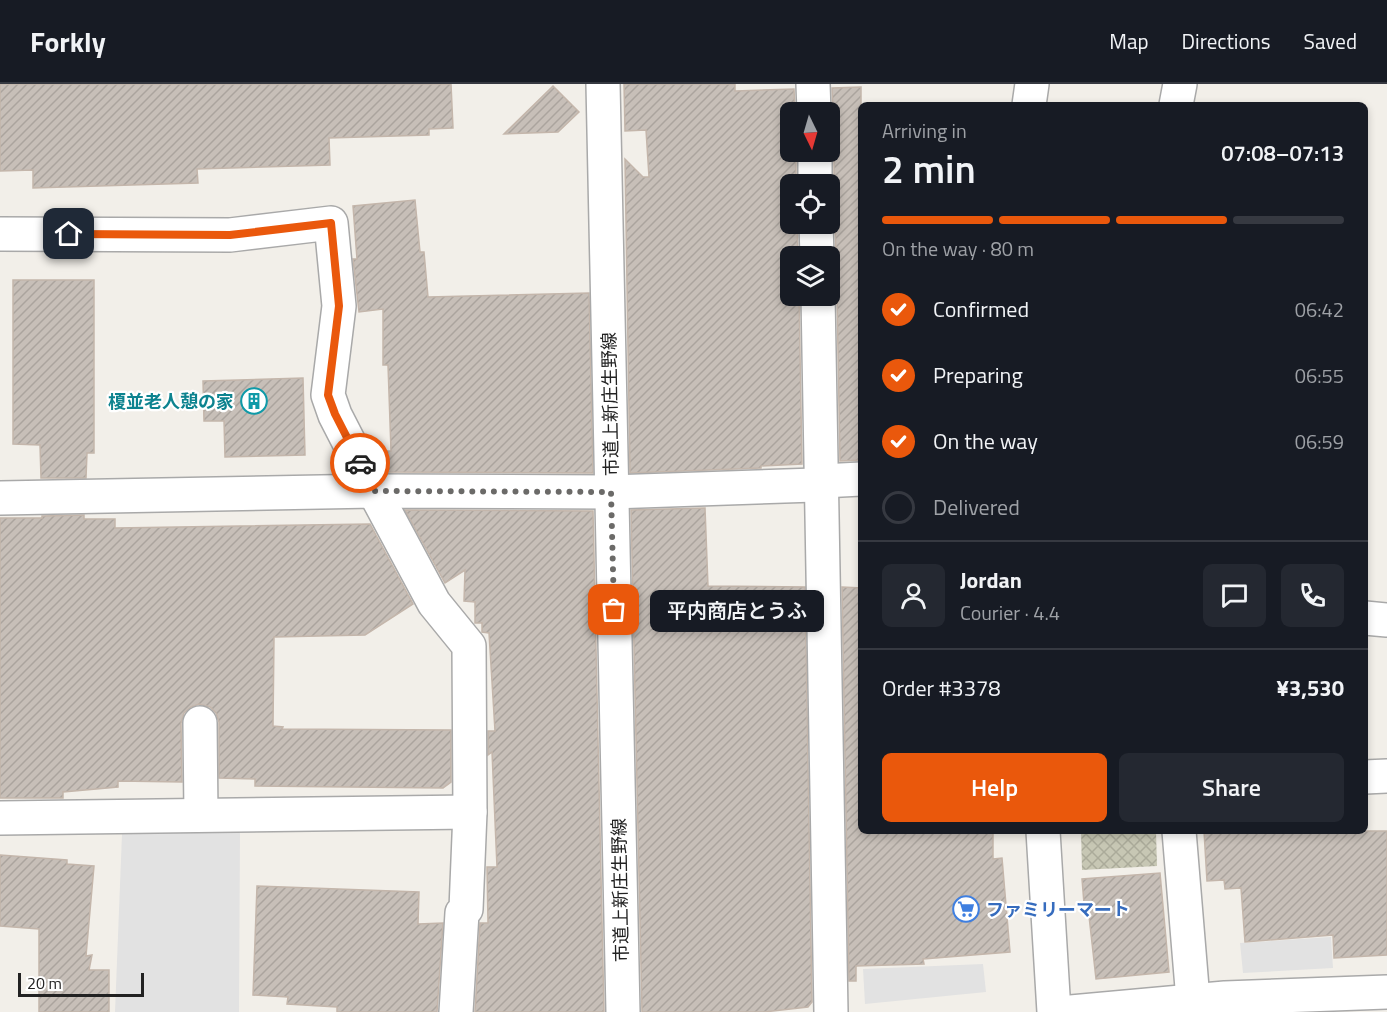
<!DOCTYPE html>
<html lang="en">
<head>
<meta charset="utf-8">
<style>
	body { margin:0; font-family:"Titillium Web","Noto Sans JP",sans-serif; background:#242831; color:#f1f3f6; height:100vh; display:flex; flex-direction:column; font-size:22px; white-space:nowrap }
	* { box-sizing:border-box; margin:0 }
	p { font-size:20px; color:#9ea1a6 }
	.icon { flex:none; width:33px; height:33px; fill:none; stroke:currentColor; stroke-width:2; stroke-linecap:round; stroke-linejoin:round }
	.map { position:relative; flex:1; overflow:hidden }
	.details { position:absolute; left:858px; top:18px; width:510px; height:732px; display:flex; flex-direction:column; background:#171b24; border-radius:9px; box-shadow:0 3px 9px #0003 }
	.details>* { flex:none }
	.needle { width:39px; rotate:175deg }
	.buttons { position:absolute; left:780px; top:18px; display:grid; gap:12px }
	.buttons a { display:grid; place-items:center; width:60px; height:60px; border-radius:9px; background:#171b24; box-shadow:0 3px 9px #0003; font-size:30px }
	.scale { position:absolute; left:18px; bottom:15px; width:126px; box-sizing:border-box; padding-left:6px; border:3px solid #222; border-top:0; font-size:16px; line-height:21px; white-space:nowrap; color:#222; -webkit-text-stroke:4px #fff; paint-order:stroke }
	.pin { position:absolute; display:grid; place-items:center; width:51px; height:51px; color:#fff; margin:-26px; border-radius:12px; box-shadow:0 3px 9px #0006 }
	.courier { position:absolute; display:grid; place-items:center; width:60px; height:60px; margin:-30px; border:4px solid #ea580c; border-radius:50%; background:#fff; color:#222; box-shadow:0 2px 8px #0007 }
	.bubble { position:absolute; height:42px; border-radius:9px; background:#171b24; box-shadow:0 3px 9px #0003; font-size:20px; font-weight:600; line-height:42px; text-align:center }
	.headline em { font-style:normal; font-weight:600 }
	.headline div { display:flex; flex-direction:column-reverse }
	.headline { display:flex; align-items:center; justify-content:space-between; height:102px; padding:0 24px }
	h1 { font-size:39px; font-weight:600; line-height:45px }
	.bar { display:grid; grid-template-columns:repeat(4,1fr); gap:9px 6px; align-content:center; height:72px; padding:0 24px }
	.bar i { height:8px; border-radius:4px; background:#363941 }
	.bar .on { background:#ea580c }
	.bar p { grid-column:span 4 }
	.line { display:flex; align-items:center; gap:15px; padding:0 24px; border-top:2px solid #363941 }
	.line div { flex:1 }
	.round { display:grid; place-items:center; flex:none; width:63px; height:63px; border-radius:9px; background:#242831 }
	ol { padding:0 24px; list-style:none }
	li { display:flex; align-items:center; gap:18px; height:66px }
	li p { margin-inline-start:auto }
	li .icon { padding:6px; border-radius:50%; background:#ea580c; color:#fff; stroke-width:4 }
	li:last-child { color:#9ea1a6 }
	li i { width:33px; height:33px; border:3px solid #363941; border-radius:50% }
	.action { display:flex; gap:12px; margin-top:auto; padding:12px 24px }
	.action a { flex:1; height:69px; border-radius:9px; background:#ea580c; color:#fff; font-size:24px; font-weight:600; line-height:69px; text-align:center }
	.action a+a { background:#242831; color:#f1f3f6 }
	header { display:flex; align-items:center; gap:36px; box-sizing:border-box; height:84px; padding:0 30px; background:#171b24; border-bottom:2px solid #363941 }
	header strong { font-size:28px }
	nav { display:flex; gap:33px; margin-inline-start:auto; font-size:21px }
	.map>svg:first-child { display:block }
	.construction { fill:url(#construction-cross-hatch) }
	.parking { fill:#e2e2e2 }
	.building { fill:url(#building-hatch); stroke:#c4b6ab; stroke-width:1.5 }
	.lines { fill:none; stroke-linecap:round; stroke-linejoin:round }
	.minor-casing { stroke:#a9a9a9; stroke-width:36 }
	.minor { stroke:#fff; stroke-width:33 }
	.done { stroke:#6b6a68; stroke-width:6; stroke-dasharray:0 10.8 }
	.route { stroke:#ea580c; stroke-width:8 }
	.labels { text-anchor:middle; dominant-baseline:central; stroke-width:4.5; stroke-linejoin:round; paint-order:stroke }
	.culture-label { font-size:18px; font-weight:bold; fill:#0d838f; stroke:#fff; text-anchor:end }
	.street-label { font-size:18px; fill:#222; stroke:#fff }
	.shop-label { font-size:18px; font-weight:bold; fill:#366cbe; stroke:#fff; text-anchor:start }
</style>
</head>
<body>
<header>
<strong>Forkly</strong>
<nav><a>Map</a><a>Directions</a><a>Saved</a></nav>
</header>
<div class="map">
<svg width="1387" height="928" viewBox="0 0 1387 928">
	<defs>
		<pattern id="construction-cross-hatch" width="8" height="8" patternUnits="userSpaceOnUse" patternTransform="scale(1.5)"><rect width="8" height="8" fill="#c7c7b4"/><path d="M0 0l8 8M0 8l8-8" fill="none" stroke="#abab9a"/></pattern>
		<pattern id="building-hatch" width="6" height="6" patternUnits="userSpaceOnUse" patternTransform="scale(1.5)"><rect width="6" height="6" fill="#c7bfb8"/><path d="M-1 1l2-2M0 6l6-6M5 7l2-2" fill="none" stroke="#aba49e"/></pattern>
	</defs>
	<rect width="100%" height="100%" fill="#f2efe9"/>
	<!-- construction -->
	<polygon class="construction" points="1081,747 1156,747 1157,782 1082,786"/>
	<!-- parking -->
	<g class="parking">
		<polygon points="240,748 239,928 115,928 122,750"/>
		<polygon points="1331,853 1333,884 1243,889 1240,859"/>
		<polygon points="983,880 986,908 865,920 863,885"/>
	</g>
	<!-- building -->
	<g class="building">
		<polygon points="0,0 451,0 453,44 429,45 429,51 329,54 330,81 197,85 198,99 33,104 33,86 0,87"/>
		<polygon points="624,0 735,0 735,7 794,5 795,28 790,28 790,68 796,68 796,100 790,100 790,140 797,140 798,172 790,172 790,212 799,212 802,380 761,382 761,384 630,389 625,75 643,93 649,93 646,46 625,47"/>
		<polygon points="553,2 579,28 558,48 504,50"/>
		<polygon points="861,3 861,376 840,377 837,212 834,203 830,198 830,185 834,180 836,171 835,139 830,128 830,111 834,100 834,68 830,57 830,38 833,27 832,4"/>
		<polygon points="415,116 420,168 424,168 428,213 589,209 593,389 385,388 383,383 382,367 391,367 388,281 383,281 383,225 359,228 353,175 357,175 353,122"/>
		<polygon points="13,196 94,196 94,369 87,369 86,394 41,394 40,361 13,360"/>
		<polygon points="303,294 305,371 225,373 224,337 204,337 203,297"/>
		<polygon points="705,424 708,502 805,503 812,918 808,923 764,928 642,928 631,426"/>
		<polygon points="405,426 593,427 604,928 475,928 480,839 488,839 487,783 497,783 492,668 488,671 488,647 495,647 489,549 482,548 482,539 475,539 475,518 464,517 465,486 445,499"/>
		<polygon points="84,431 84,435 115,435 115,444 370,440 413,520 365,551 274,553 273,642 283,643 282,645 451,646 451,698 443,704 255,702 255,695 219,694 219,638 216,629 210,623 199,620 191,623 184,629 181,639 182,698 118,697 118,703 63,708 63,714 0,714 0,434 42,434 42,432"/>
		<polygon points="842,503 861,504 861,747 993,747 993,775 1002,774 1010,868 923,875 924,880 856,882 856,897 849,897"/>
		<polygon points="1204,747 1387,747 1387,871 1334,874 1333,851 1245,858 1241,804 1225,805 1224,796 1207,797"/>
		<polygon points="0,771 67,776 67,780 94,782 86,872 92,871 89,886 109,886 109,928 39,928 39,845 0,842"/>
		<polygon points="1160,789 1169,888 1096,895 1089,832 1085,832 1082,795"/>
		<polygon points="257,802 419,808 418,840 443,839 437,928 337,928 337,923 287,920 288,913 253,911"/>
	</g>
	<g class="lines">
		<!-- minor casing -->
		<g class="minor-casing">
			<g id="minor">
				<polyline points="603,0 623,928"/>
				<polyline points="813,0 814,28"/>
				<polyline points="1029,21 1032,0"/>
				<polyline points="1176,21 1180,0"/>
				<polyline points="815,68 815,100"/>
				<polyline points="816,140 817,172"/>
				<polyline points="0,150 230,151 331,139 339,222 328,311 335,331 374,407 434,519 469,562 470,728 466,825 462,829 456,928"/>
				<polyline points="818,212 831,928"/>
				<polyline points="0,414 374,407 611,408 815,401 822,397 861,395"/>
				<polyline points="1365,534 1387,536"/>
				<polyline points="200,639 201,730"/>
				<polyline points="1365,693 1387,692"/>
				<polyline points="0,734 470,728"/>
				<polyline points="1043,747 1054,928"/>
				<polyline points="1179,747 1194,928"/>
				<polyline points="1071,928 1225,914 1387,908"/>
			</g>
		</g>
		<!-- minor -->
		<use href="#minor" class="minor"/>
	</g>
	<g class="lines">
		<!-- done -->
		<polyline class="done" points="360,379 374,407 611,408 614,526"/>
		<!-- route -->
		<polyline class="route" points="69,150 230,151 331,139 339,222 328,311 335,330 360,379"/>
	</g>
	<!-- icons -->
	<defs>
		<g id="building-ring" transform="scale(1.35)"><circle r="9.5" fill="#fff" stroke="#0f9aa8" stroke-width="1.5"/><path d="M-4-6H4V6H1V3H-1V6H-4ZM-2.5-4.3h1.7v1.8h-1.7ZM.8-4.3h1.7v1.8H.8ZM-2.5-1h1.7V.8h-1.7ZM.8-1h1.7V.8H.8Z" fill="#0f9aa8"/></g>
		<g id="supermarket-ring" transform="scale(1.35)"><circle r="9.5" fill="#fff" stroke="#3f7fe0" stroke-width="1.5"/><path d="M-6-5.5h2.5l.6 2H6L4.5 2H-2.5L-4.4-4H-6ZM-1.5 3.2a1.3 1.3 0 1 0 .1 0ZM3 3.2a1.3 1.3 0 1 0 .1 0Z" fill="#3f7fe0"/></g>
	</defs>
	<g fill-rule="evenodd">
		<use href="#building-ring" x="254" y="317"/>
		<use href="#supermarket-ring" x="966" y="825"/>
	</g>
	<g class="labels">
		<!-- culture labels -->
		<g class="culture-label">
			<text x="234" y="317">榎並老人憩の家</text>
		</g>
		<!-- street labels -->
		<g class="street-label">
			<text transform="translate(610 320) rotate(-91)">市道上新庄生野線</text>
			<text transform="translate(620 806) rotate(-91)">市道上新庄生野線</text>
		</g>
		<!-- shop labels -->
		<g class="shop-label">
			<text x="986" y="825">ファミリーマート</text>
		</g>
	</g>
</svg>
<div class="buttons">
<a><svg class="needle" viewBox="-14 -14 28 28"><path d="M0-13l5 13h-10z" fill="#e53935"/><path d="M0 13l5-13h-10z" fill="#9ea1a6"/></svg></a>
<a><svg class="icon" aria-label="locate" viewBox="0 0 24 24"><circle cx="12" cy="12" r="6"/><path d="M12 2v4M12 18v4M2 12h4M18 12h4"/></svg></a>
<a><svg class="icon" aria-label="layers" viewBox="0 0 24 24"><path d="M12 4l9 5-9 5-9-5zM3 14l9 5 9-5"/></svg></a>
</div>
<div class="scale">20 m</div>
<div class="pin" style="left:614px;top:526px;background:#ea580c"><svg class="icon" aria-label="bag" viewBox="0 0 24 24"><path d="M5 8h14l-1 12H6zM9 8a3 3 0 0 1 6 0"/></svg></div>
<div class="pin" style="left:69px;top:150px;background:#1f2937"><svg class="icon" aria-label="home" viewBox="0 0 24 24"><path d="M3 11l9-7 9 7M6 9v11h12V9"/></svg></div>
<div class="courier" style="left:360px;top:379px"><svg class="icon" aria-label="car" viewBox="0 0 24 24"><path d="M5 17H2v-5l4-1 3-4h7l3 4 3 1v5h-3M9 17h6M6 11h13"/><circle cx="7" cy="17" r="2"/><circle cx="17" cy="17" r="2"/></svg></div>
<div class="bubble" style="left:650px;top:506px;width:174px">平内商店とうふ</div>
<section class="details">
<div class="headline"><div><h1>2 min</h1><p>Arriving in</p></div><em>07:08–07:13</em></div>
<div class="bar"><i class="on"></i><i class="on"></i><i class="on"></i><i></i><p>On the way · 80 m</p></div>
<ol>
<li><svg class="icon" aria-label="check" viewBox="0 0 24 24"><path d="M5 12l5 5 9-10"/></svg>Confirmed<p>06:42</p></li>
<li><svg class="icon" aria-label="check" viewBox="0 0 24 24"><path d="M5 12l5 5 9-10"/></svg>Preparing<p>06:55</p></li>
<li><svg class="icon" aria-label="check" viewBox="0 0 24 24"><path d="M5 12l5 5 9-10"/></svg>On the way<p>06:59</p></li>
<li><i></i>Delivered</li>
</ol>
<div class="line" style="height:108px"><a class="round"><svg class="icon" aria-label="person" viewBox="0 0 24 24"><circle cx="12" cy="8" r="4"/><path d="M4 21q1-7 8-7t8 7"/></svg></a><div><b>Jordan</b><p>Courier · 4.4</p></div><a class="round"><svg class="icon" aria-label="chat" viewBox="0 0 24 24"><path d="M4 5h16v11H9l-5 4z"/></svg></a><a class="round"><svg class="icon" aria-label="phone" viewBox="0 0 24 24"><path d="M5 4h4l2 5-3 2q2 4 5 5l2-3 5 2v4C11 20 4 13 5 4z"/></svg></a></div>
<div class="line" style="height:78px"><div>Order #3378</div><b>¥3,530</b></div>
<div class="action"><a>Help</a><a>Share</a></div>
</section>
</div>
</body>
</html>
